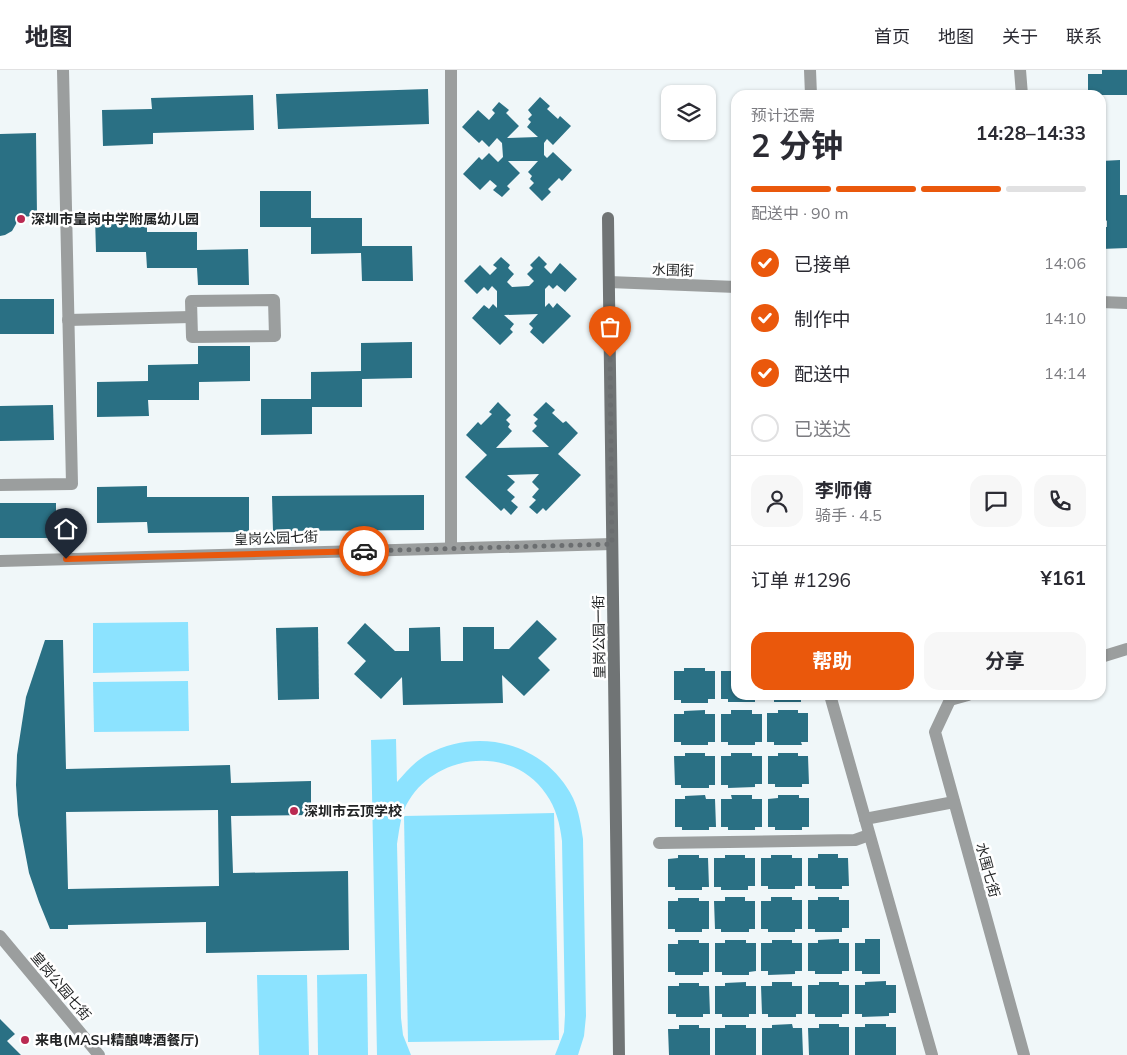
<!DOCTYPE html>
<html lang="zh">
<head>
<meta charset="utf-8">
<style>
	body { margin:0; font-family:Mulish,"Noto Sans SC",sans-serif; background:#f7f7f7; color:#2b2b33; height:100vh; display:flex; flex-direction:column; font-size:19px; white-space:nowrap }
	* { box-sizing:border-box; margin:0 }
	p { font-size:16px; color:#7c7c81 }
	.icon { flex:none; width:28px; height:28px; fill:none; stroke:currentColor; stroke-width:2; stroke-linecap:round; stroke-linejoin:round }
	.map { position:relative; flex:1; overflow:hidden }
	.details { position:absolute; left:731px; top:20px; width:375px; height:610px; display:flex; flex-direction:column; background:#fff; border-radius:15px; box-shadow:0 1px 4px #0004 }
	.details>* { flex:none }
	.tools { position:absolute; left:661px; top:15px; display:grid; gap:10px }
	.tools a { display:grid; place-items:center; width:55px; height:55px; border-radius:10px; background:#fff; box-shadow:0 1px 4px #0004; font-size:25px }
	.pin { position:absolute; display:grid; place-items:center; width:42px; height:42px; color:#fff; margin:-51px -21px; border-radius:50% 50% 50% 0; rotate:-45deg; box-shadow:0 0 5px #0007 }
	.pin .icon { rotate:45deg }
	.courier { position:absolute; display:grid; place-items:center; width:50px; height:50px; margin:-25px; border:4px solid #ea580c; border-radius:50%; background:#fff; color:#222; box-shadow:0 1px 6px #0007 }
	.overview em { font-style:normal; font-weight:700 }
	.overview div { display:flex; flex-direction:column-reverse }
	.overview { display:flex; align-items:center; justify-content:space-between; height:85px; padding:0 20px }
	h1 { font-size:32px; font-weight:700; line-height:38px }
	.bar { display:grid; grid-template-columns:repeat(4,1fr); gap:8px 5px; align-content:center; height:60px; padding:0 20px }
	.bar i { height:6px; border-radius:4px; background:#e1e1e2 }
	.bar .current { background:#ea580c }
	.bar p { grid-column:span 4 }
	.line { display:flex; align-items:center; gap:12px; padding:0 20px; border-top:1px solid #e1e1e2 }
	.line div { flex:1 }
	.round { display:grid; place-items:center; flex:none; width:52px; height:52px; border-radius:15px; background:#f7f7f7 }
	ol { padding:0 20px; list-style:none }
	li { display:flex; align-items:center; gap:15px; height:55px }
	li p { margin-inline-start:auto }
	li .icon { padding:5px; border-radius:50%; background:#ea580c; color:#fff; stroke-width:4 }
	li:last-child { color:#7c7c81 }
	li i { width:28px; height:28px; border:2px solid #e1e1e2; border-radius:50% }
	.button { display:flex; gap:10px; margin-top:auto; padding:10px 20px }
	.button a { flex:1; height:58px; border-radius:15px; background:#ea580c; color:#fff; font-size:20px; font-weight:700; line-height:58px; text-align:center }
	.button a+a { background:#f7f7f7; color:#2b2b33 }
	header { display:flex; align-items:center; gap:30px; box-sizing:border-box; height:70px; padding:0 25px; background:#fff; border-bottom:1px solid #e1e1e2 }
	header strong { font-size:24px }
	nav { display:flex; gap:28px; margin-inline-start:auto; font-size:18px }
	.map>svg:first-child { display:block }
	.green { fill:#8ce3ff }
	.building { fill:#2a7084; fill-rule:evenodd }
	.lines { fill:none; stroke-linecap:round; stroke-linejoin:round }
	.lane { stroke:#9b9e9e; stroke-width:12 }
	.street { stroke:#9b9e9e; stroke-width:12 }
	.secondary { stroke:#707475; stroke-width:12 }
	.done { stroke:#6b6e70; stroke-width:5; stroke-dasharray:0 9 }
	.route { stroke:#ea580c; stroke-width:6 }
	.poi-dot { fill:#ba2a52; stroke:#fff; stroke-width:2 }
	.labels { text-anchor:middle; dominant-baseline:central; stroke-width:5; stroke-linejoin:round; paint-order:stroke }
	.poi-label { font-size:14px; font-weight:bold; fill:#232526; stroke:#fff; text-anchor:start }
	.street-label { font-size:14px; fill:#232526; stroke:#fff }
</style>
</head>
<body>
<header>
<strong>地图</strong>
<nav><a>首页</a><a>地图</a><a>关于</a><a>联系</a></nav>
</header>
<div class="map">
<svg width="1127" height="985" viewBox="0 0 1127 985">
	<rect width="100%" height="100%" fill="#f0f7f9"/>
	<!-- green -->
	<g class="green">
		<polygon points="188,552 189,601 93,603 93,553"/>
		<polygon points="188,611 189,661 94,662 93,612"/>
		<path d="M 396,669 L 397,712 C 406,702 415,691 428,684 C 480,656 546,674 573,728 C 579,741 581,755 583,769 L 586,946 L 584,966 L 578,985 L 555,985 L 564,962 L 565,945 L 562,771 C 560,754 556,738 546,724 C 511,672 428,684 404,740 C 400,751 399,762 397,774 L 401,948 L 403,965 L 411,985 L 377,985 L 371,670 Z"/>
		<polygon points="554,743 559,970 408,972 404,746"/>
		<polygon points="367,904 368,985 318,985 317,905"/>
		<polygon points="257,905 307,905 309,985 259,985"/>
	</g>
	<!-- building -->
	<g class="building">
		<polygon points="1102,0 1127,0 1127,25 1088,25 1088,4 1102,4"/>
		<polygon points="428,19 429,54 278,59 276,24"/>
		<polygon points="253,25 254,60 153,63 153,74 103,76 102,40 152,39 151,28"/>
		<polygon points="540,27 550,36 547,39 558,49 560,46 571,56 553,75 547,69 544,73 544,85 547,88 553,82 572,100 562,111 559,108 548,119 551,122 542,131 529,118 534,113 530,109 532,106 528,102 538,91 508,91 520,103 507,116 510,119 502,127 493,120 497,116 490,110 480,120 463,104 479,87 482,90 489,83 498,92 503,87 502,73 497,68 489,77 482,70 479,73 462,57 478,40 489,50 495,43 492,40 499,32 509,40 506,43 519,56 507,68 538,67 527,57 531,52 528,49 532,45 528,40"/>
		<polygon points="36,63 37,146 18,147 16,154 12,161 5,165 0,166 0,64"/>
		<polygon points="1120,90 1120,125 1127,125 1127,178 1101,179 1101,157 1107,157 1107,151 1101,146 1101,91"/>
		<polygon points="260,121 311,121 311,148 362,148 362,176 412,176 413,211 362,211 361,183 311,184 311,157 260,157"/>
		<polygon points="147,146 147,162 197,162 197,180 248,179 249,215 198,215 197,198 147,198 146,182 96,182 95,147"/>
		<polygon points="539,186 547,194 544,197 551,204 560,193 577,209 565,222 557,215 553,219 549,215 545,219 545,237 549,233 553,238 557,233 571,246 543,274 530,262 533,258 529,254 538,244 504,245 514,254 510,259 513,262 500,275 472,248 484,235 489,239 493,234 497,238 497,221 492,216 488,221 484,217 477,224 464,211 480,195 490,205 497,198 493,195 501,187 510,195 508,198 514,204 507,212 512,217 529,216 534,211 527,204 533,198 530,195"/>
		<rect x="0" y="229" width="54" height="35"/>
		<polygon points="412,272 412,308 362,309 362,337 312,337 312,364 261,365 261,329 311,329 311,302 361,301 361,273"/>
		<polygon points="198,276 250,276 250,311 199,312 199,330 148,330 149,346 97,347 97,312 148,311 148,295 198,294"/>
		<polygon points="498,332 511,345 506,350 510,354 508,357 512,361 496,378 549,377 532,361 537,356 534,353 538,349 533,345 546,332 555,340 552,343 563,353 566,351 578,363 558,384 581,405 546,441 543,438 537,444 529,437 536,430 532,427 539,419 532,412 539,404 507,405 515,412 507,420 515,427 511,431 518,437 511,445 504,438 501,441 465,407 487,385 466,365 478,352 481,355 492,344 489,342"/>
		<polygon points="53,335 54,370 0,371 0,336"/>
		<polygon points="147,416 147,427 249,427 249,462 148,463 147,452 97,453 97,417"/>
		<polygon points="424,425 424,460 273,461 272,426"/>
		<rect x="0" y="433" width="56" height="35"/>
		<polygon points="537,550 557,569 538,588 550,600 524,626 502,605 503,633 403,635 402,607 381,629 354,604 366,591 347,573 365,553 395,581 409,581 409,558 440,557 441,591 463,591 463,557 494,557 494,579 509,579"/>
		<polygon points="318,557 319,629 278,630 276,558"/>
		<path d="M 45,570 L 63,570 L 66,699 L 230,695 L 231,713 L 311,711 L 311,745 L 231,746 L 233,803 L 348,801 L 349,880 L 206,883 L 206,852 L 68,855 L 68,859 L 50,859 L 39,832 L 29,803 L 18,745 L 16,715 L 17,685 L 26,627 ZM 218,740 L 219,816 L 68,819 L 66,742 Z"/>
		<polygon points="684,598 705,598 705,601 715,601 715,629 708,629 708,633 681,633 681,630 674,630 674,601 684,601"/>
		<polygon points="731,598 736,598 736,625 762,625 762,629 755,629 755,632 728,632 728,629 721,629 721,601 731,601"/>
		<polygon points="767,625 808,625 808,629 801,629 801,632 774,632 774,629 767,629"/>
		<polygon points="705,640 705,644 715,644 715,672 708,672 708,675 681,675 681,672 674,672 674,644 684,644 684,641"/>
		<polygon points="731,640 752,640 752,644 762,644 762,672 755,672 755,675 728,675 728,672 721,672 721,644 731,644"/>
		<polygon points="778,640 798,640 798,643 808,643 808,672 801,672 802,675 774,675 774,672 767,672 767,643 778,643"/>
		<polygon points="685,683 705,683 705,686 715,686 715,715 709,715 709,718 681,718 681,715 675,715 674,686 685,686"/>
		<polygon points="731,683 752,683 752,686 762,686 762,714 755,714 755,717 728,718 728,715 721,715 721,686 731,686"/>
		<polygon points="778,683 798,683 798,686 808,686 809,714 802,714 802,717 775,717 775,714 768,714 768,686 778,686"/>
		<polygon points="705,725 706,729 715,729 716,757 709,757 709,760 682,760 682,757 675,757 675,729 685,729 685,726"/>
		<polygon points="731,725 752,725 752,729 762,729 762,757 755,757 755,760 728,760 728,757 721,757 721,729 732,729"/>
		<polygon points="778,725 799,725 799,728 809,728 809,757 802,757 802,760 775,760 775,757 768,757 768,729 778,728"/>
		<polygon points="818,784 838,784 838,788 848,788 849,816 842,816 842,819 815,819 815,816 808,816 808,788 818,788"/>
		<polygon points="678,785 699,785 699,788 708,788 709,817 702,817 702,820 675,820 675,817 668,817 668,789 678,788"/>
		<polygon points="725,785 745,785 745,788 755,788 755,816 748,816 748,820 721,820 721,817 714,817 714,788 725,788"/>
		<polygon points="771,785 792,785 792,788 802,788 802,816 795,816 795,819 768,819 768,816 761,816 761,788 771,788"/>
		<polygon points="725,827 745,827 745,831 755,831 755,859 749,859 749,862 721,862 721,859 715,859 714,831 725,831"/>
		<polygon points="771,827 792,827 792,830 802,830 802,859 795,859 795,862 768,862 768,859 761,859 761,831 771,831"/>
		<polygon points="818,827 839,827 839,830 849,830 849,858 842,858 842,862 815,862 815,859 808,859 808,830 818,830"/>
		<polygon points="678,828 699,828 699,831 709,831 709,859 702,859 702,862 675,862 675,859 668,859 668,831 678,831"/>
		<polygon points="839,869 839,873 849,873 849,901 842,901 842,904 815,904 815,901 808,901 808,873 818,873 818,870"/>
		<polygon points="865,869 880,869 880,904 862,904 862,901 855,901 855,873 865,873"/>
		<polygon points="678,870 699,870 699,873 709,873 709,902 703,902 703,905 675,905 675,902 668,902 668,874 678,874"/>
		<polygon points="725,870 746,870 746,873 756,873 756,901 749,902 749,905 722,905 722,902 715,902 715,873 725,873"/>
		<polygon points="772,870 792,870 792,873 802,873 802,901 795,901 795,904 768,905 768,901 761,901 761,873 772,873"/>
		<polygon points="886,911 886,915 896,915 896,943 889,943 889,946 862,947 862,944 855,944 855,915 865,915 865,912"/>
		<polygon points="746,912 746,916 756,916 756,944 749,944 749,947 722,947 722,944 715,944 715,916 725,916 725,913"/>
		<polygon points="772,912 792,912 792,916 802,916 802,944 796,944 796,947 768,947 768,944 762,944 761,916 772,916"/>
		<polygon points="819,912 839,912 839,915 849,915 849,944 842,944 842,947 815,947 815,944 808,944 808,915 819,915"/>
		<polygon points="679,913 699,913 699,916 709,916 710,944 703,944 703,947 676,947 676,944 668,944 668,916 679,916"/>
		<polygon points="0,949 15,964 7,971 21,985 0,985"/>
		<polygon points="792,954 793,958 802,958 803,985 762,985 762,958 772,958 772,955"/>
		<polygon points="819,954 839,954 839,957 849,957 849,985 809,985 808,958 819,958"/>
		<polygon points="865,954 886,954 886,957 896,957 896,985 855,985 855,957 865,957"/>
		<polygon points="679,955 699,955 699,958 710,958 710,985 669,985 668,959 679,959"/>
		<polygon points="725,955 746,955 746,958 756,958 756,985 715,985 715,958 725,958"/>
	</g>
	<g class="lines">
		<!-- lane -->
		<g class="lane">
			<polyline points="451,0 451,478"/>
			<polygon points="274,230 275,266 192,267 191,231"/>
			<polyline points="68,250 191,247"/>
			<polyline points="0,415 72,414 63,0"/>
			<polyline points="830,625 932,985"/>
			<polyline points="865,749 954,732"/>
			<polyline points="659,773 855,770 869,765"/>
		</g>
		<!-- street -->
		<g class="street">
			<polyline points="810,0 811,25"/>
			<polyline points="1020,0 1022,25"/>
			<polyline points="609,212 736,217"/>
			<polyline points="1101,232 1127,233"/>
			<polyline points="0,491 612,474"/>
			<polyline points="1101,587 1127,579"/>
			<polyline points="951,625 950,630 935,662 1024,985"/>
			<polyline points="950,630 968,625"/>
			<polyline points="0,866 99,985"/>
		</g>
		<!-- secondary -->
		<polyline class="secondary" points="608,148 619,985"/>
	</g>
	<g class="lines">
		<!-- done -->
		<polyline class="done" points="364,481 612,474 610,287"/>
		<!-- route -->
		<polyline class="route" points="66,489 364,481"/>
	</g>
	<!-- markers -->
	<g class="poi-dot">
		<circle cx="21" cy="149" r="5"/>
		<circle cx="294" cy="741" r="5"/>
		<circle cx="25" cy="970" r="5"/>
	</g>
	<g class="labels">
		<!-- poi labels -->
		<g class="poi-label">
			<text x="31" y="149">深圳市皇岗中学附属幼儿园</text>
			<text x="304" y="741">深圳市云顶学校</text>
			<text x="35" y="970">来电(MASH精酿啤酒餐厅)</text>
		</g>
		<!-- street labels -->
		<g class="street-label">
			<text transform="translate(673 200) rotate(2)">水围街</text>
			<text transform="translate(276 468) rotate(-2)">皇岗公园七街</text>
			<text transform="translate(599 567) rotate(-91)">皇岗公园一街</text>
			<text transform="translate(988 800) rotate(75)">水围七街</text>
			<text transform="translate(61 916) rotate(50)">皇岗公园七街</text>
		</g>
	</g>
</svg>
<div class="tools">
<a><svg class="icon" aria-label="layers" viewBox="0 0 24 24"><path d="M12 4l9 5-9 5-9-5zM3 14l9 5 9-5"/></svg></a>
</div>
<div class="pin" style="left:610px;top:287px;background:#ea580c"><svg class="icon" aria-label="bag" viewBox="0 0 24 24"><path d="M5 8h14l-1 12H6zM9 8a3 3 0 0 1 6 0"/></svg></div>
<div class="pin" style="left:66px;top:489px;background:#1f2937"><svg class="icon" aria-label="home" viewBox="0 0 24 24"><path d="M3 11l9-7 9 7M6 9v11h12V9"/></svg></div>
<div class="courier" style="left:364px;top:481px"><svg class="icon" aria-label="car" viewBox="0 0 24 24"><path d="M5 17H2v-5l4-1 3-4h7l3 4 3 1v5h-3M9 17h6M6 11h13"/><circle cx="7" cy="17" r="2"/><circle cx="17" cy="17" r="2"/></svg></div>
<section class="details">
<div class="overview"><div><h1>2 分钟</h1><p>预计还需</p></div><em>14:28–14:33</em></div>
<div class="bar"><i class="current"></i><i class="current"></i><i class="current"></i><i></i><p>配送中 · 90 m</p></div>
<ol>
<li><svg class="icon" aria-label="check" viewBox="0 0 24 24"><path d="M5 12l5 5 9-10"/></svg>已接单<p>14:06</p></li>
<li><svg class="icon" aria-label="check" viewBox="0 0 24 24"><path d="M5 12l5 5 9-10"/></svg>制作中<p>14:10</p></li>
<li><svg class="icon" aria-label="check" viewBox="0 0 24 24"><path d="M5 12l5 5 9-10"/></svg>配送中<p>14:14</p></li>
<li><i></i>已送达</li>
</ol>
<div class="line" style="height:90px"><a class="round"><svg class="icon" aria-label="person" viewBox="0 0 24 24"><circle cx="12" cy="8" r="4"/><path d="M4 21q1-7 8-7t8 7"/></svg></a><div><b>李师傅</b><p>骑手 · 4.5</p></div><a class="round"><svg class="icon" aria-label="chat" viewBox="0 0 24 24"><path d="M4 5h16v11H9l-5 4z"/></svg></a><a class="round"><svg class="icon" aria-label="phone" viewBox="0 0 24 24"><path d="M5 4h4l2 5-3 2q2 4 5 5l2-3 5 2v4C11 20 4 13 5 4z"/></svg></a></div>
<div class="line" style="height:65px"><div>订单 #1296</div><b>¥161</b></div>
<div class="button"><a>帮助</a><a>分享</a></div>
</section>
</div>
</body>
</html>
